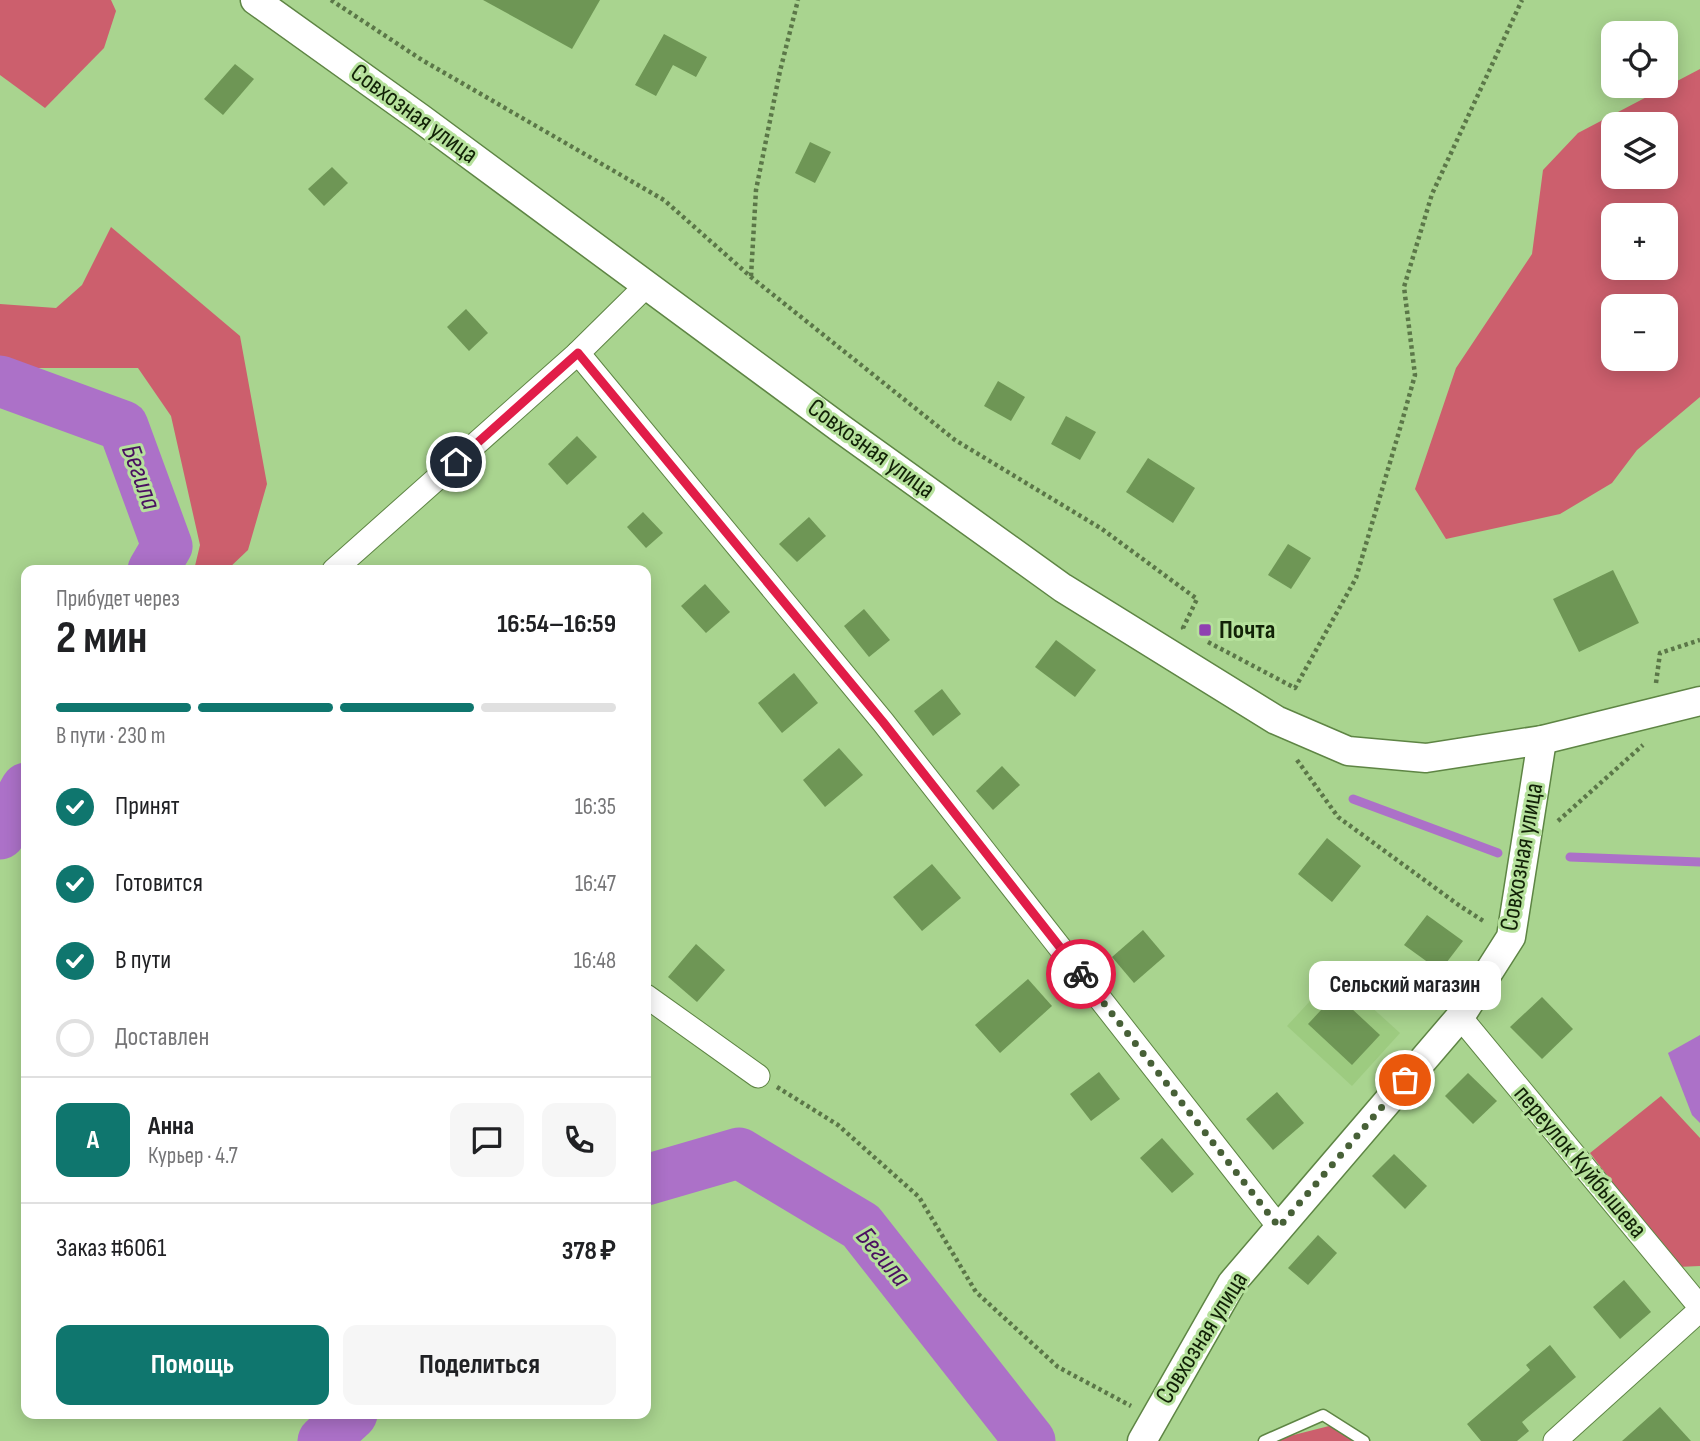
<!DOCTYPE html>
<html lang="ru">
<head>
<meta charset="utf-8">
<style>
	body { margin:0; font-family:"Sofia Sans Condensed",sans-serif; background:#f6f6f6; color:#202124; height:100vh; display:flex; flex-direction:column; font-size:26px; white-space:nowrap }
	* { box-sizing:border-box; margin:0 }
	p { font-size:23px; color:#757577 }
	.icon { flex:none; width:38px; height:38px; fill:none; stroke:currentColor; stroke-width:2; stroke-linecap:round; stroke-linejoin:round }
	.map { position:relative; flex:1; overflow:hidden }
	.drawer { position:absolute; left:21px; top:565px; width:630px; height:854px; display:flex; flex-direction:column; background:#fff; border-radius:14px; box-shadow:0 4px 18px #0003 }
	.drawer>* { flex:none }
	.controls { position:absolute; left:1601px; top:21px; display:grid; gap:14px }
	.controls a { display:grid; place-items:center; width:77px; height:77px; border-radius:14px; background:#fff; box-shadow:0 4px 18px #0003; font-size:35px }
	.pin { position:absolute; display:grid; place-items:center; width:60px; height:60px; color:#fff; margin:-30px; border:4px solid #fff; border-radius:50%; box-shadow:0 2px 7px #0007 }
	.courier { position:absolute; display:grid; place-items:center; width:70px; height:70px; margin:-35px; border:5px solid #e11d48; border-radius:50%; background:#fff; color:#222; box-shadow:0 2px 9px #0007 }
	.bubble { position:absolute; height:49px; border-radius:14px; background:#fff; box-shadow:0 4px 18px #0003; font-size:23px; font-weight:700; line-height:49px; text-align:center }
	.head em { font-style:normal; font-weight:700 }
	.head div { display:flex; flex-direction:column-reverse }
	.head { display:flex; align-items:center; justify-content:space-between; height:119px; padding:0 35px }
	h1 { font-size:46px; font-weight:700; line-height:52px }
	.bar { display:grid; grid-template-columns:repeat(4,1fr); gap:10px 7px; align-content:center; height:84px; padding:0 35px }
	.bar i { height:9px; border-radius:5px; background:#e0e0e0 }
	.bar .current { background:#0f766e }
	.bar p { grid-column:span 4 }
	.line { display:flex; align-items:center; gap:18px; padding:0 35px; border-top:2px solid #e0e0e0 }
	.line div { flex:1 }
	.round { display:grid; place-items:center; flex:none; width:74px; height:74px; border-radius:14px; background:#f6f6f6 }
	ol { padding:0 35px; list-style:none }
	li { display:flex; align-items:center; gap:21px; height:77px }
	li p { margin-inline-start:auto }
	li .icon { padding:7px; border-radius:50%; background:#0f766e; color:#fff; stroke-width:4 }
	li:last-child { color:#757577 }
	li i { width:38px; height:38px; border:4px solid #e0e0e0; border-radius:50% }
	.button { display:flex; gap:14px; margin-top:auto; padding:14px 35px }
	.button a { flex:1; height:80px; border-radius:14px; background:#0f766e; color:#fff; font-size:28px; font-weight:700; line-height:80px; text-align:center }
	.button a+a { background:#f6f6f6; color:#202124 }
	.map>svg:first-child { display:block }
	.built { fill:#9dcb80 }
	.forest { fill:#cc5f6d; fill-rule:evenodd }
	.water { fill:#ac71c8 }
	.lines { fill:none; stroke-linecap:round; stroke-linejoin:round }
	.stream { stroke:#ac71c8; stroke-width:9 }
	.river { stroke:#ac71c8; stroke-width:51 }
	.building { fill:#6e9655 }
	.service-casing { stroke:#5e8544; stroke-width:13 }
	.minor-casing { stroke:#5e8544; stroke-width:25 }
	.tertiary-casing { stroke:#5e8544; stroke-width:31 }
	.path { stroke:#5b7748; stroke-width:4.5; stroke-dasharray:3.5 3.5; stroke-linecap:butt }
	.service { stroke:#fff; stroke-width:10 }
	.minor { stroke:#fff; stroke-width:23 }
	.tertiary { stroke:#fff; stroke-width:28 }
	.done { stroke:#476037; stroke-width:7; stroke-dasharray:0 12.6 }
	.route { stroke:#e11d48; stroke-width:9 }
	.poi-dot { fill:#8f40b1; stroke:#b6e19c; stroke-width:2.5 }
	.labels { text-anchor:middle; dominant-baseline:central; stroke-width:6; stroke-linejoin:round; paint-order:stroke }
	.street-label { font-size:26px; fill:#122207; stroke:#b6e19c }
	.poi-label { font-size:26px; font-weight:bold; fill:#122207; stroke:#b6e19c; text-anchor:start }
	.water-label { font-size:28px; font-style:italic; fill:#4a1060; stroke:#b6e19c }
</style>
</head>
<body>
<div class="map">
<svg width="1700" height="1441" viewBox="0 0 1700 1441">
	<rect width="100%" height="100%" fill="#a9d48f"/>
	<!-- built -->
	<polygon class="built" points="1335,974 1400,1033 1352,1086 1287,1026"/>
	<!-- forest -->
	<g class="forest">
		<polygon points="0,0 111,0 116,11 104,48 45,108 0,75"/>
		<path d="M 1700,69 L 1700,397 L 1637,450 L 1612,483 L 1560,514 L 1446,539 L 1415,489 L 1456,368 L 1532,254 L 1543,170 L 1578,133 ZM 1614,124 L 1666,124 L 1666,177 L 1614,177 ZM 1666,215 L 1666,268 L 1614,268 L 1614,215 ZM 1614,306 L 1666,306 L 1666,359 L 1614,359 Z"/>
		<polygon points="111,227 240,336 267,484 248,550 227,570 194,570 200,545 171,416 138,368 20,368 0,359 0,304 56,308 82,285"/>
		<polygon points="1661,1096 1700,1138 1700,1266 1677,1267 1590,1153"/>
		<polygon points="1333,1425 1352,1441 1270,1441"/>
	</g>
	<!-- water -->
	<polygon class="water" points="1700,1035 1700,1123 1692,1115 1668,1053"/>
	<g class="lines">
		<!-- stream -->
		<g class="stream">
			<polyline points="1353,799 1498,853"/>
			<polyline points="1570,857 1700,862"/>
		</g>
		<!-- river -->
		<g class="river">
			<polyline points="0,381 123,426 167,546 153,570"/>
			<polyline points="0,834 26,788"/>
			<polyline points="646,1180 739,1153 861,1226 1030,1441"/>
			<polyline points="323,1441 352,1414"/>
		</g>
	</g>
	<!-- building -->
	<g class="building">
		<polygon points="483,0 600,0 572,49"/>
		<polygon points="664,34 707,57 696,77 673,65 656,96 635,85"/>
		<polygon points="235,64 254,79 223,115 204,99"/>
		<polygon points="810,142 831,152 815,183 795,173"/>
		<polygon points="332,167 348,183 324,206 308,189"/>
		<polygon points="466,309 488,333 469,351 447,327"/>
		<polygon points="998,381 1025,397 1011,421 984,406"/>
		<polygon points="1066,416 1096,432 1080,460 1051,444"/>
		<polygon points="577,436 597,457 567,485 548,464"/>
		<polygon points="1148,458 1195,488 1173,523 1126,492"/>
		<polygon points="643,512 663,533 646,548 627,527"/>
		<polygon points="809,517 826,536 797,562 779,544"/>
		<polygon points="1288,544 1311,558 1291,589 1268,575"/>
		<polygon points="1613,570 1639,623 1579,652 1553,599"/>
		<polygon points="705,584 730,612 706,633 681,606"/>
		<polygon points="864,609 890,640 869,657 844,626"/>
		<polygon points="1056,640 1096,670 1075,697 1035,667"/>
		<polygon points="794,673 818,703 782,733 758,703"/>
		<polygon points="942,689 961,714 933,736 914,711"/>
		<polygon points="839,748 863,775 825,807 803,780"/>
		<polygon points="1002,766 1020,785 993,810 976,791"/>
		<polygon points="1327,838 1361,866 1332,902 1298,874"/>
		<polygon points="932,864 961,898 922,931 893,897"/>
		<polygon points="1427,915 1463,941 1440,971 1404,945"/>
		<polygon points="1143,930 1165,956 1134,983 1112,957"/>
		<polygon points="696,944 725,970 697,1002 668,977"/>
		<polygon points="1028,979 1052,1006 1000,1053 975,1025"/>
		<polygon points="1336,994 1380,1035 1352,1065 1308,1024"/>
		<polygon points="1542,997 1573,1029 1542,1059 1510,1027"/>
		<polygon points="1099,1072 1120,1099 1091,1121 1070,1094"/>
		<polygon points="1468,1073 1497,1101 1473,1124 1445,1096"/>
		<polygon points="1277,1092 1304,1123 1273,1150 1246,1119"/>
		<polygon points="1162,1138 1194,1174 1172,1193 1140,1158"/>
		<polygon points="1394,1154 1427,1186 1405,1209 1372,1176"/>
		<polygon points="1318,1235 1337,1253 1308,1285 1288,1268"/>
		<polygon points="1624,1280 1651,1312 1620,1339 1593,1307"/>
		<polygon points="1550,1345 1576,1377 1522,1422 1529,1431 1517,1441 1481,1441 1467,1424 1530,1370 1526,1365"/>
		<polygon points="1660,1407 1691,1441 1622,1441"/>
	</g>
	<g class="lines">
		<!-- service casing -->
		<g class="service-casing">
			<polyline id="service" points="1264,1441 1323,1415 1364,1441"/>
		</g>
		<!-- minor casing -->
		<g class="minor-casing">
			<g id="minor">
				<polyline points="578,353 883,722 1279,1227"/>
				<polyline points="334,570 578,353 647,285"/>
				<polyline points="646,996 758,1076"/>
				<polyline points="1460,1017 1700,1307"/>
				<polyline points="1555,1441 1700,1310"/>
			</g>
		</g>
		<!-- tertiary casing -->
		<g class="tertiary-casing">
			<g id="tertiary">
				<polyline points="255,0 420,118 840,428 1063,588 1276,720 1348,751 1426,758 1542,740 1700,701"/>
				<polyline points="1142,1441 1232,1283 1460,1017 1511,937 1542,740"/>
			</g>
		</g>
		<!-- path -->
		<g class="path">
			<polyline points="331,0 422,60 664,200 751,277 955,440 1102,529 1197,599 1183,628 1185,630"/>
			<polyline points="751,276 756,190 780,71 798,0"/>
			<polyline points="1208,642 1295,688 1356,578 1401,425 1415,375 1404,287 1432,194 1522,0"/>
			<polyline points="1656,683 1660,653 1700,640"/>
			<polyline points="1297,760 1338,817 1460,906 1485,922"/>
			<polyline points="1558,821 1643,745"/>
			<polyline points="777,1087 838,1125 919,1197 976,1292 1058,1367 1131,1406"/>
		</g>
		<!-- service -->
		<use href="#service" class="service"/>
		<!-- minor -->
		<use href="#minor" class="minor"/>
		<!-- tertiary -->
		<use href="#tertiary" class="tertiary"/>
	</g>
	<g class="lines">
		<!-- done -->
		<polyline class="done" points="1081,974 1279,1227 1405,1080"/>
		<!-- route -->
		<polyline class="route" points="456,462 578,353 883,722 1081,974"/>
	</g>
	<!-- markers -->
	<rect class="poi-dot" x="1198" y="623" width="14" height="14" rx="3.5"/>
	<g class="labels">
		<!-- street labels -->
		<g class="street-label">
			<text transform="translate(414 114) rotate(36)">Совхозная улица</text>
			<text transform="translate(871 449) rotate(36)">Совхозная улица</text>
			<text transform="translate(1522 857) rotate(-80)">Совхозная улица</text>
			<text transform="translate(1580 1162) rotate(50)">переулок Куйбышева</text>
			<text transform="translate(1202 1338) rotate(-58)">Совхозная улица</text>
		</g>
		<!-- poi labels -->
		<g class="poi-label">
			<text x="1219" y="630">Почта</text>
		</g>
		<!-- water labels -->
		<g class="water-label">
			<text transform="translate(141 477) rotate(70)">Бегила</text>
			<text transform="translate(883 1257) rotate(50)">Бегила</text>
		</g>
	</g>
</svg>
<div class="controls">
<a><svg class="icon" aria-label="locate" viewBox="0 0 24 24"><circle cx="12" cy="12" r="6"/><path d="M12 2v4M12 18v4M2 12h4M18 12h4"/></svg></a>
<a><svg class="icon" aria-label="layers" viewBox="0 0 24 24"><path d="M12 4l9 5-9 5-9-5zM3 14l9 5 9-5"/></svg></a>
<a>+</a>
<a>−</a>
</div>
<div class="pin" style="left:1405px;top:1080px;background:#ea580c"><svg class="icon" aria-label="bag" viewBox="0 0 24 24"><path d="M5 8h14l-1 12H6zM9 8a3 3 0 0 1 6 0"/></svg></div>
<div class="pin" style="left:456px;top:462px;background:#1f2937"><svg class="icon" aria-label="home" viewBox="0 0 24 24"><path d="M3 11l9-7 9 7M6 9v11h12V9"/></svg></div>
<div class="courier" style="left:1081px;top:974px"><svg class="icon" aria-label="bike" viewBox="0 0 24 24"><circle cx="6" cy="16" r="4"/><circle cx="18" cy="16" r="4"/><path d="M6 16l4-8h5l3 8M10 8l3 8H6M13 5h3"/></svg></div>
<div class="bubble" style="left:1309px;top:961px;width:192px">Сельский магазин</div>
<section class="drawer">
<div class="head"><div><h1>2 мин</h1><p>Прибудет через</p></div><em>16:54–16:59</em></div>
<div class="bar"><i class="current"></i><i class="current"></i><i class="current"></i><i></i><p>В пути · 230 m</p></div>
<ol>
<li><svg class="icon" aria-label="check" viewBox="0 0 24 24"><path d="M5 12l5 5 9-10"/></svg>Принят<p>16:35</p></li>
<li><svg class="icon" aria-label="check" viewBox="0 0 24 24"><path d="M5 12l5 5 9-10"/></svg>Готовится<p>16:47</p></li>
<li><svg class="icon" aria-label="check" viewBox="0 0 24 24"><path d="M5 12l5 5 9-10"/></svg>В пути<p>16:48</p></li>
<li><i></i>Доставлен</li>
</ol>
<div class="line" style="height:126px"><b class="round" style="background:#0f766e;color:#fff">А</b><div><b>Анна</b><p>Курьер · 4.7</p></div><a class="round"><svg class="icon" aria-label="chat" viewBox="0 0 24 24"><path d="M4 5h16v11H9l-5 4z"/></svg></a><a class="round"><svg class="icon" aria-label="phone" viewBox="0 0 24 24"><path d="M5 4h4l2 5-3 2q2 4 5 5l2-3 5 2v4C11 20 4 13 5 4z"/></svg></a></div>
<div class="line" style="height:91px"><div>Заказ #6061</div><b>378 ₽</b></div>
<div class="button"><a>Помощь</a><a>Поделиться</a></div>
</section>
</div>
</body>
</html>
